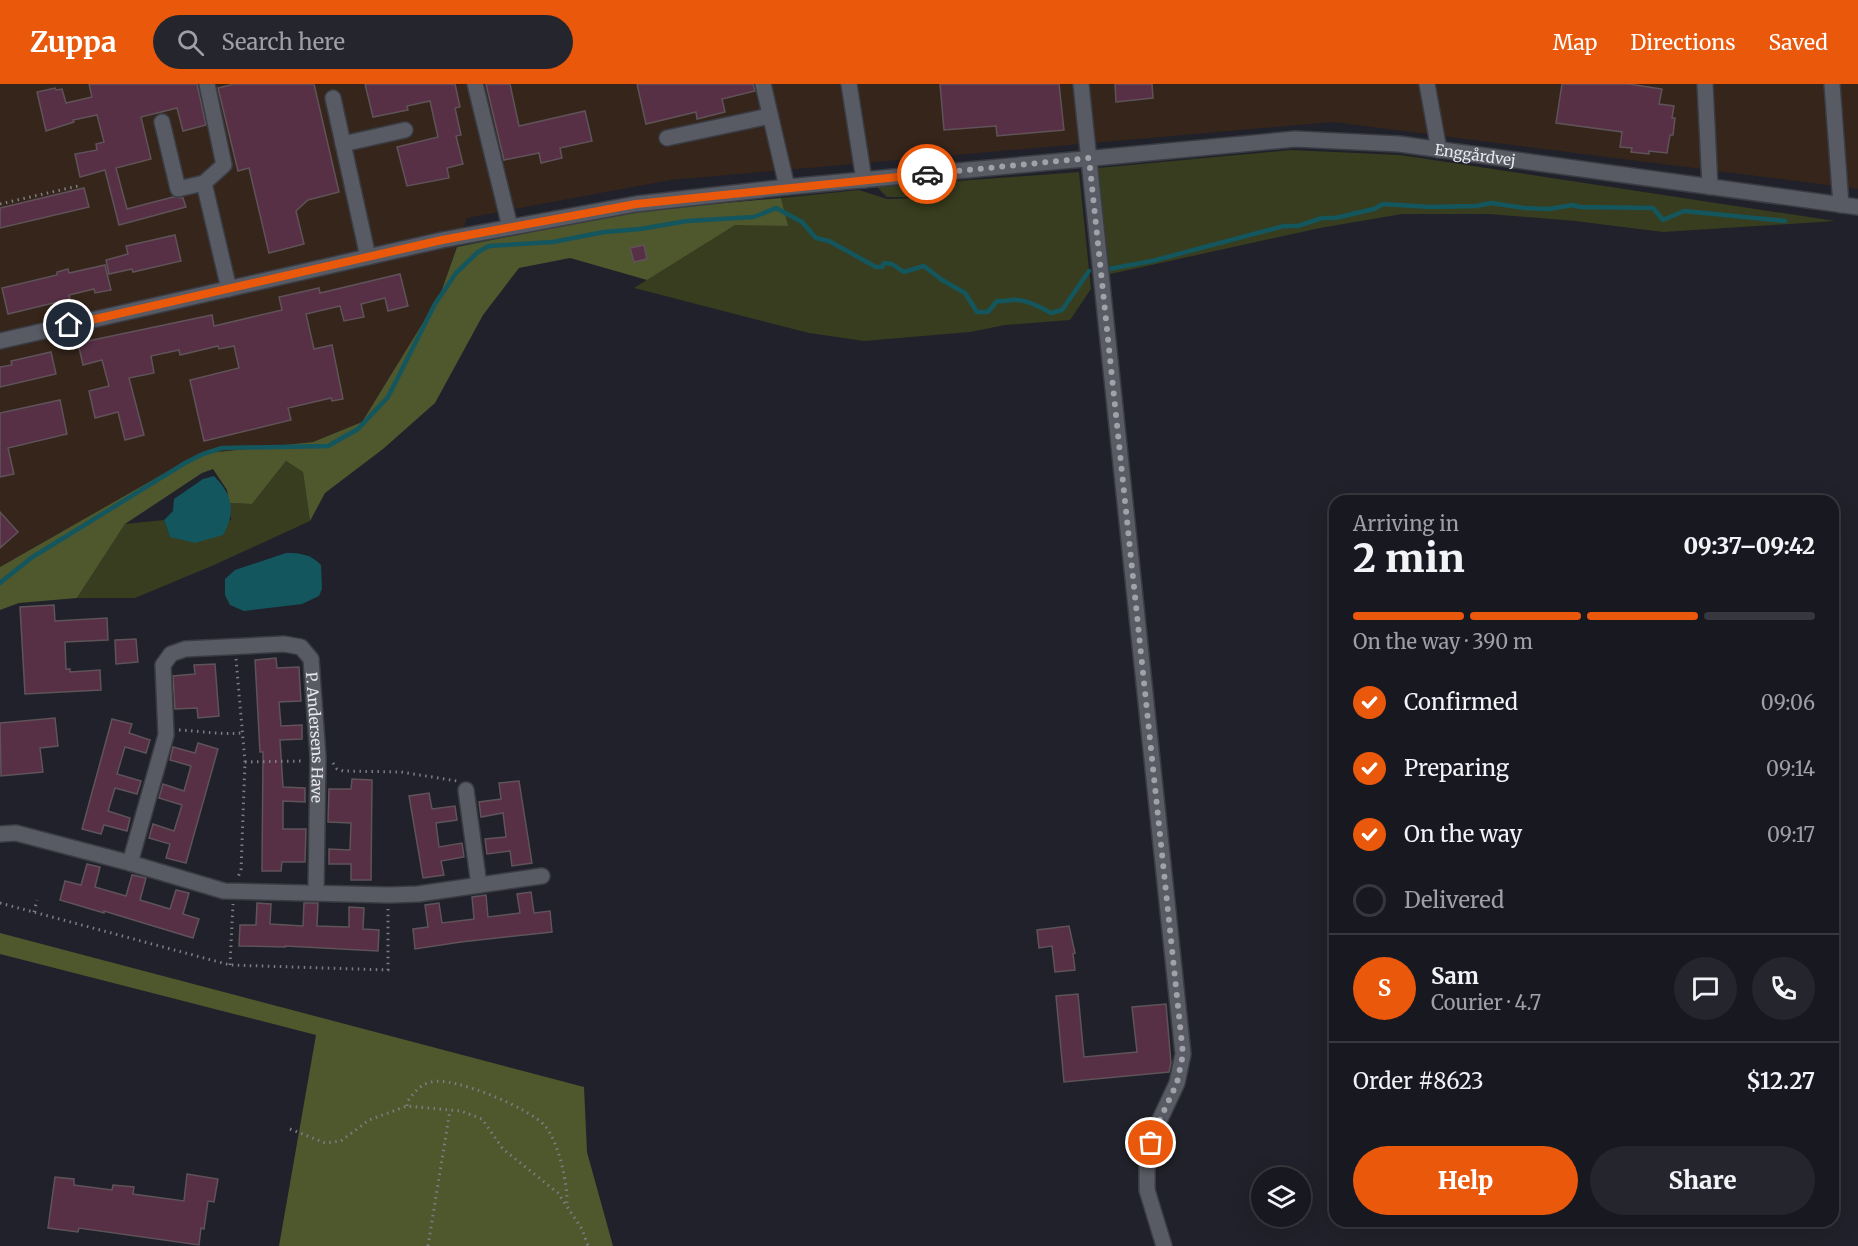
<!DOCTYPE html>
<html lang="en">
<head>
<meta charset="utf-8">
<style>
	body { margin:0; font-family:Merriweather,serif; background:#25262d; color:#f1f3f6; height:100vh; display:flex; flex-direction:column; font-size:22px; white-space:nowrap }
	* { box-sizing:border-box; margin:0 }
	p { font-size:20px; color:#9fa0a5 }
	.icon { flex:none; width:33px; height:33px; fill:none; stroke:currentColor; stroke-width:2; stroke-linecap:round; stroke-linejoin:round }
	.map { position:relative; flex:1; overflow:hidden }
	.sheet { position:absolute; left:1329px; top:411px; width:510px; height:732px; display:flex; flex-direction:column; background:#181920; border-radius:18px; box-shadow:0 6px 24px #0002,0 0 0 2px #36383e }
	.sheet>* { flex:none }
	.buttons { position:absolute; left:1251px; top:1083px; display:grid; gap:12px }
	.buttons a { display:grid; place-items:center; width:60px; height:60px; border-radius:50%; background:#181920; box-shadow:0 6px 24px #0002,0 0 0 2px #36383e; font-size:30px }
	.pin { position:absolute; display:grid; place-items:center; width:51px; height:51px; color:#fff; margin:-26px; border:3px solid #fff; border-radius:50%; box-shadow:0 2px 6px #0007 }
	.courier { position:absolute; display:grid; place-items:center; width:60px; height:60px; margin:-30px; border:4px solid #ea580c; border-radius:50%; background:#fff; color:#222; box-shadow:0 2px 8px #0007 }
	.overview em { font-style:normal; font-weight:800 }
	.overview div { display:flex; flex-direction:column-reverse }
	.overview { display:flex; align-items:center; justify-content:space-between; height:102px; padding:0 24px }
	h1 { font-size:39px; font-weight:800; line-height:45px }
	.bar { display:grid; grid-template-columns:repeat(4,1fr); gap:9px 6px; align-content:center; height:72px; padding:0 24px }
	.bar i { height:8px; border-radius:4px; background:#36383e }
	.bar .current { background:#ea580c }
	.bar p { grid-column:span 4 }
	.line { display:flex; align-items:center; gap:15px; padding:0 24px; border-top:2px solid #36383e }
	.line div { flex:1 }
	.round { display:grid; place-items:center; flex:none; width:63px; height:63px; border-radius:32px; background:#25262d }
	ol { padding:0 24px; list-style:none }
	li { display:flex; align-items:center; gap:18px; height:66px }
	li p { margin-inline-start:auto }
	li .icon { padding:6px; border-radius:50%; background:#ea580c; color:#fff; stroke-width:4 }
	li:last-child { color:#9fa0a5 }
	li i { width:33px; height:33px; border:3px solid #36383e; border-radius:50% }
	.primary-button { display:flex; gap:12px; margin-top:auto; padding:12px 24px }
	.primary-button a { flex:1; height:69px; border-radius:36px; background:#ea580c; color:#fff; font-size:24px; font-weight:800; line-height:69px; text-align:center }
	.primary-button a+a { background:#25262d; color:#f1f3f6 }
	header { display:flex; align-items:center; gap:36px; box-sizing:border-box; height:84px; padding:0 30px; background:#ea580c; color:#fff }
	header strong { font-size:28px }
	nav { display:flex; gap:33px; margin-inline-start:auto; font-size:21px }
	.search { width:420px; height:54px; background:#25262d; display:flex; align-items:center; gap:15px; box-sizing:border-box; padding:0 21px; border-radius:33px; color:#9fa0a5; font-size:22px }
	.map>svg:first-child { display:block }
	.industrial { fill:#35251b }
	.green { fill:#373d1e }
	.forest { fill:#4f572d }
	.water { fill:#14565e }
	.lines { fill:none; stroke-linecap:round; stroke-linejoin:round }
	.stream { stroke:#14565e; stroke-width:4.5 }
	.building { fill:#573045; stroke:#5f5359; stroke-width:1.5 }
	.minor-casing { stroke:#3a3c43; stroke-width:18 }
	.path { stroke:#7c7d85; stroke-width:3; stroke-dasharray:1.5 4.5; stroke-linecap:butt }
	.minor { stroke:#585a64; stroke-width:15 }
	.done { stroke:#a1a2a9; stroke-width:6; stroke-dasharray:0 10.8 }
	.route { stroke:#ea580c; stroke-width:8 }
	.labels { text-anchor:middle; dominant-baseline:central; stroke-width:4.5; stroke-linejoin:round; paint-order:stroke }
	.street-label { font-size:15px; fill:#e7e8ee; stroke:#20212a }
</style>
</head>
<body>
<header>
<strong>Zuppa</strong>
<div class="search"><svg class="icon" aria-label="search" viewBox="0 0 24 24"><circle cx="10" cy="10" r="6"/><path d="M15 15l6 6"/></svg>Search here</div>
<nav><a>Map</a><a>Directions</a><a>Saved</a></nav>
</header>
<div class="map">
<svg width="1858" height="1162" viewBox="0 0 1858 1162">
	<rect width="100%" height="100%" fill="#20212a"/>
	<!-- industrial -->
	<polygon class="industrial" points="0,0 1858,0 1858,105 1333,38 671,96 467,134 440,211 362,338 313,358 198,370 0,483"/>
	<!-- green -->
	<g class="green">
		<polygon points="1291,66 1400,71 1835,137 1663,148 1575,137 1489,130 1402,130 1320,144 1106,191 1098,84"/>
		<polygon points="1079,88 1091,205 1070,236 1005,241 970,248 864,257 809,249 634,204 735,140 787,142 781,114 859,106 887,115 941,113 887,113 877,103"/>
		<polygon points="286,377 303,388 310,437 214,481 135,514 77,514 125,440 164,436 170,453 231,436 229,419 252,420"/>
	</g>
	<!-- forest -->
	<g class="forest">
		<polygon points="781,114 788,142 735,141 647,196 570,174 519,184 483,231 435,319 383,365 325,409 310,437 303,388 286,377 252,420 229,419 227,406 213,385 202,389 125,440 77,514 19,519 0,526 0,483 198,370 313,358 362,338 440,211 457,163 635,127"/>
		<polygon points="0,849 584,1003 587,1068 613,1162 279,1162 316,951 0,870"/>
	</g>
	<!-- water -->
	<g class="water">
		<path d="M 214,392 C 233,411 236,428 223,451 L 195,459 L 170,453 L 164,436 L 173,427 L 174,415 L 203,395 Z"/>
		<path d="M 286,469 C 301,469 310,470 321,481 L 322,505 L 319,512 L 302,520 L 244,527 L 230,521 L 225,511 L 225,495 L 235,486 Z"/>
	</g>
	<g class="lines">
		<!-- stream -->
		<g class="stream">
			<polyline points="1109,185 1152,177 1284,142 1298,142 1322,134 1335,134 1374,125 1383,120 1431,123 1476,122 1491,119 1525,124 1549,125 1573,121 1580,123 1653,124 1663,136 1684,127 1785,137"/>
			<path d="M 0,499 L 31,474 L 185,379 L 203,370 L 222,364 L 328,362 L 358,345 L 388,313 L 435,220 L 456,189 L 478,168 L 489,162 L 553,158 L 604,148 L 640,145 L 687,137 L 754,133 L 776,124 L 802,138 L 816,154 L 829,157 L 876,183 L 882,183 L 884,179 L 892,180 L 904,188 L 924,182 L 942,196 L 965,209 L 977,228 L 988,228 L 997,217 C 1006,218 1011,215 1017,216 C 1028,216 1042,224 1051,229 L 1062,226 L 1089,187"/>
		</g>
	</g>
	<!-- building -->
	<g class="building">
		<polygon points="89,0 197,0 206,41 183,47 177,24 141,33 151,75 116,84 127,125 173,113 183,114 186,123 119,141 105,86 80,93 75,70 97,66 96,60 104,58 97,31 73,36 74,38 46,47 37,8 55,4 56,6 62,5 66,19 92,13"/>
		<polygon points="234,0 314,0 339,108 308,116 296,127 304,160 269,169 249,84 238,87 218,4"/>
		<polygon points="365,0 455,0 460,23 455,24 461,51 456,52 463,80 447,84 449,94 407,102 397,63 438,53 430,17 407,22 408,26 373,33"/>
		<polygon points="486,0 510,0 519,42 585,27 592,57 560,64 562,74 541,79 539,69 504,76"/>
		<polygon points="637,0 753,0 755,7 722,15 725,28 697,35 696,28 646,40"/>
		<polygon points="940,0 1059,0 1064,46 997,52 996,42 944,46"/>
		<polygon points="1115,0 1152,0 1153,14 1116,18"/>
		<polygon points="1562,0 1629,0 1662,5 1659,20 1674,22 1672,34 1675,34 1673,51 1670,51 1667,69 1649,67 1649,70 1631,68 1632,64 1620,63 1622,48 1556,39"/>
		<polygon points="84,104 89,123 0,144 0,124"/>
		<polygon points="175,151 181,177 133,188 132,185 109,190 106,176 128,170 126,162"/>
		<polygon points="644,161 647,175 634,178 630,164"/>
		<polygon points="105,181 111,206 95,209 94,205 69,211 70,215 8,230 2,204 57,191 57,188 68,185 69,189"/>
		<polygon points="400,190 408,222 388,227 385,214 361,220 364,233 344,237 340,222 306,230 314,265 332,261 343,315 332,317 331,314 288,324 291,336 204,357 190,296 239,284 234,262 219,265 218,262 180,271 179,266 151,272 154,289 129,294 144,351 125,356 118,328 95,334 89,307 109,302 102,276 83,281 78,259 212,231 214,242 282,226 279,213 319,204 320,209"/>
		<polygon points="51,268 56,290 0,303 0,283 12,281 11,277"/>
		<polygon points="60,316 67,350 8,364 14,390 0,393 0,329"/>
		<polygon points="0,428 18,448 0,464"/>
		<polygon points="54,521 55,537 107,534 108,556 65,558 66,585 70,585 70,588 100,586 101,606 25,610 20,523"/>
		<polygon points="136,555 138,578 116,580 115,556"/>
		<polygon points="276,574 277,584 299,583 300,603 301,617 279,618 281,642 302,641 302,655 280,656 283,703 305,704 305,718 283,717 283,745 306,745 305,778 282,778 281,787 262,787 263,668 260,668 255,576"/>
		<polygon points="215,580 219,632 198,634 197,624 175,625 173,592 195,590 194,581"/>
		<polygon points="55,634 58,662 40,664 43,688 1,692 0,639"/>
		<polygon points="112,635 132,640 129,649 150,656 146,669 125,663 117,690 141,697 137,710 115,704 108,727 130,734 127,747 104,741 101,750 82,745"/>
		<polygon points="198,659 218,665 186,779 166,774 170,760 149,754 153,740 174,747 182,721 159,714 163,700 184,707 191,682 170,676 173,663 195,669"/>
		<polygon points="352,695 372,696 371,796 351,796 351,780 329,780 329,765 350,766 351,739 328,738 329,705 351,705"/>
		<polygon points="519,697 532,779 512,782 510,767 487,770 485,755 506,753 503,729 481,733 479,718 501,715 499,699"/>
		<polygon points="429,709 432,725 455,722 457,736 436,739 439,763 462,759 464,773 441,777 444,791 423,794 409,712"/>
		<polygon points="87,780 100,783 95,803 126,812 132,791 146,794 140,816 170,825 176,806 189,809 183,830 199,835 193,854 104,827 104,829 60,816 65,797 81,801"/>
		<polygon points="531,808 534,829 550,827 552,848 461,858 415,865 413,845 428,843 425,821 439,819 442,839 474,835 472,813 486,811 488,833 520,829 517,810"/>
		<polygon points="257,819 271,820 270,840 303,842 304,819 318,819 317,842 349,843 349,823 364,824 363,845 379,846 378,867 285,862 285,863 239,862 240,841 256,841"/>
		<polygon points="1069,842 1075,869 1073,870 1075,886 1055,888 1052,862 1039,864 1037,846"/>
		<polygon points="1078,910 1084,973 1137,968 1132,923 1166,920 1171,979 1169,988 1064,998 1056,912"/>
		<polygon points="187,1090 218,1095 214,1118 208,1117 204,1145 201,1144 199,1161 79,1144 78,1148 48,1144 55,1093 74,1095 74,1101 112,1106 113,1101 134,1103 133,1110 184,1117"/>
	</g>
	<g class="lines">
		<!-- minor casing -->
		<g class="minor-casing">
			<g id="minor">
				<polyline points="475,0 510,143"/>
				<polyline points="763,0 787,103"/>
				<polyline points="849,0 864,96"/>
				<polyline points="1081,0 1183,970 1177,999 1155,1046 1147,1073 1147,1106 1164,1162"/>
				<polyline points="1427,0 1439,66"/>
				<polyline points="1705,0 1710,103"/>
				<polyline points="1832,0 1841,121"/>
				<polyline points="333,14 368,173"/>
				<polyline points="162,38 178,105 204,99 229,205"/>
				<polyline points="667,54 770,32"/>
				<polyline points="343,60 405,46"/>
				<polyline points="204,99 224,81 207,0"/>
				<path id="s1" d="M 0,257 L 442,156 L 636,120 L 787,103 L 1295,55 L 1399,60 L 1858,123"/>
				<polyline points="466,706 479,801"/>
				<polyline points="0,750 16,749 130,779 224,807 389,811 418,810 542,792"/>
				<path id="s2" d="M 130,779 L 166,651 L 163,581 L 171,570 L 185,565 L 284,560 L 301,563 L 311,575 L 318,673 L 316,808"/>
			</g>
		</g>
		<!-- path -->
		<g class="path">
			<polyline points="0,120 78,102"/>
			<polyline points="236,575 245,678 241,786 238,793"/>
			<path d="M 179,646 C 201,647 220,651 241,649"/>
			<polyline points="245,678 303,677"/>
			<polyline points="333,679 337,685 343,687 401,688 457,697"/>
			<polyline points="0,819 230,881 388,886 388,825"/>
			<polyline points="34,828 37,816"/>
			<polyline points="230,881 233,820"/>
			<path d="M 407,1022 L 407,1018 C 414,1009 419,1001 431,998 C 453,992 530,1024 545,1042 C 559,1058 568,1101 567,1121"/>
			<polyline points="290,1045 325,1059 341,1057 369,1036 407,1022 461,1027 482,1035 503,1065 558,1109 582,1145 588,1162"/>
			<polyline points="428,1162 450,1026"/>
		</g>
		<!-- minor -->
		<use href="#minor" class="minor"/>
	</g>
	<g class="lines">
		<!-- done -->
		<polyline class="done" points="927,90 1089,74 1183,970 1177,999 1155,1046 1151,1059"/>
		<!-- route -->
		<polyline class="route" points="69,241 442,156 636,120 927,90"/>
	</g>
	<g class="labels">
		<!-- street labels -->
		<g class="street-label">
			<text stroke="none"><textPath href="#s1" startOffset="1494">Enggårdvej</textPath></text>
			<text stroke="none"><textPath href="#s2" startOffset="442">P. Andersens Have</textPath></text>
		</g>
	</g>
</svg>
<div class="buttons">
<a><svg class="icon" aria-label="layers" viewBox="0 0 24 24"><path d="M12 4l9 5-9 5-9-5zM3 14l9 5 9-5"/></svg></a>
</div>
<div class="pin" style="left:1151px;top:1059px;background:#ea580c"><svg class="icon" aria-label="bag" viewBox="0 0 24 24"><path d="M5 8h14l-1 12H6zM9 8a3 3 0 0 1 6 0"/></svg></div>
<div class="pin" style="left:69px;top:241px;background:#1f2937"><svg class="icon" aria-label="home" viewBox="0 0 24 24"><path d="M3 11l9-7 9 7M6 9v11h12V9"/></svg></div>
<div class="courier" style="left:927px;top:90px"><svg class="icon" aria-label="car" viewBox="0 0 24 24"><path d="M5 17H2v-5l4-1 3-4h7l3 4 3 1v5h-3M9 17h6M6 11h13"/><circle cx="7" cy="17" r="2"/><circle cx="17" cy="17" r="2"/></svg></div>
<section class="sheet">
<div class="overview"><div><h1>2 min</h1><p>Arriving in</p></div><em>09:37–09:42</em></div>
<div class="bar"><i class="current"></i><i class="current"></i><i class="current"></i><i></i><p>On the way · 390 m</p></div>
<ol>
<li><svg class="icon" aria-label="check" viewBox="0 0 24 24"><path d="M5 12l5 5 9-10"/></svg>Confirmed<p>09:06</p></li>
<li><svg class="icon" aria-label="check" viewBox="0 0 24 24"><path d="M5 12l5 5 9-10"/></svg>Preparing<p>09:14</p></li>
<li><svg class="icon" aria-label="check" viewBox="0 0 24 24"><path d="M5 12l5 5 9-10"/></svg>On the way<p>09:17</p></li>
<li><i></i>Delivered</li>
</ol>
<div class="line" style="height:108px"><b class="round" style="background:#ea580c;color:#fff">S</b><div><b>Sam</b><p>Courier · 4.7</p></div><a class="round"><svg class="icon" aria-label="chat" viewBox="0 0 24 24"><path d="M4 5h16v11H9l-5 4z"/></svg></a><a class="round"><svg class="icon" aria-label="phone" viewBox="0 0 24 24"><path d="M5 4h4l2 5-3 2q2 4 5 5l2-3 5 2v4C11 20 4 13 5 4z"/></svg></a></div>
<div class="line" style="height:78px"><div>Order #8623</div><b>$12.27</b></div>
<div class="primary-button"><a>Help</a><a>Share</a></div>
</section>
</div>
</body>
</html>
